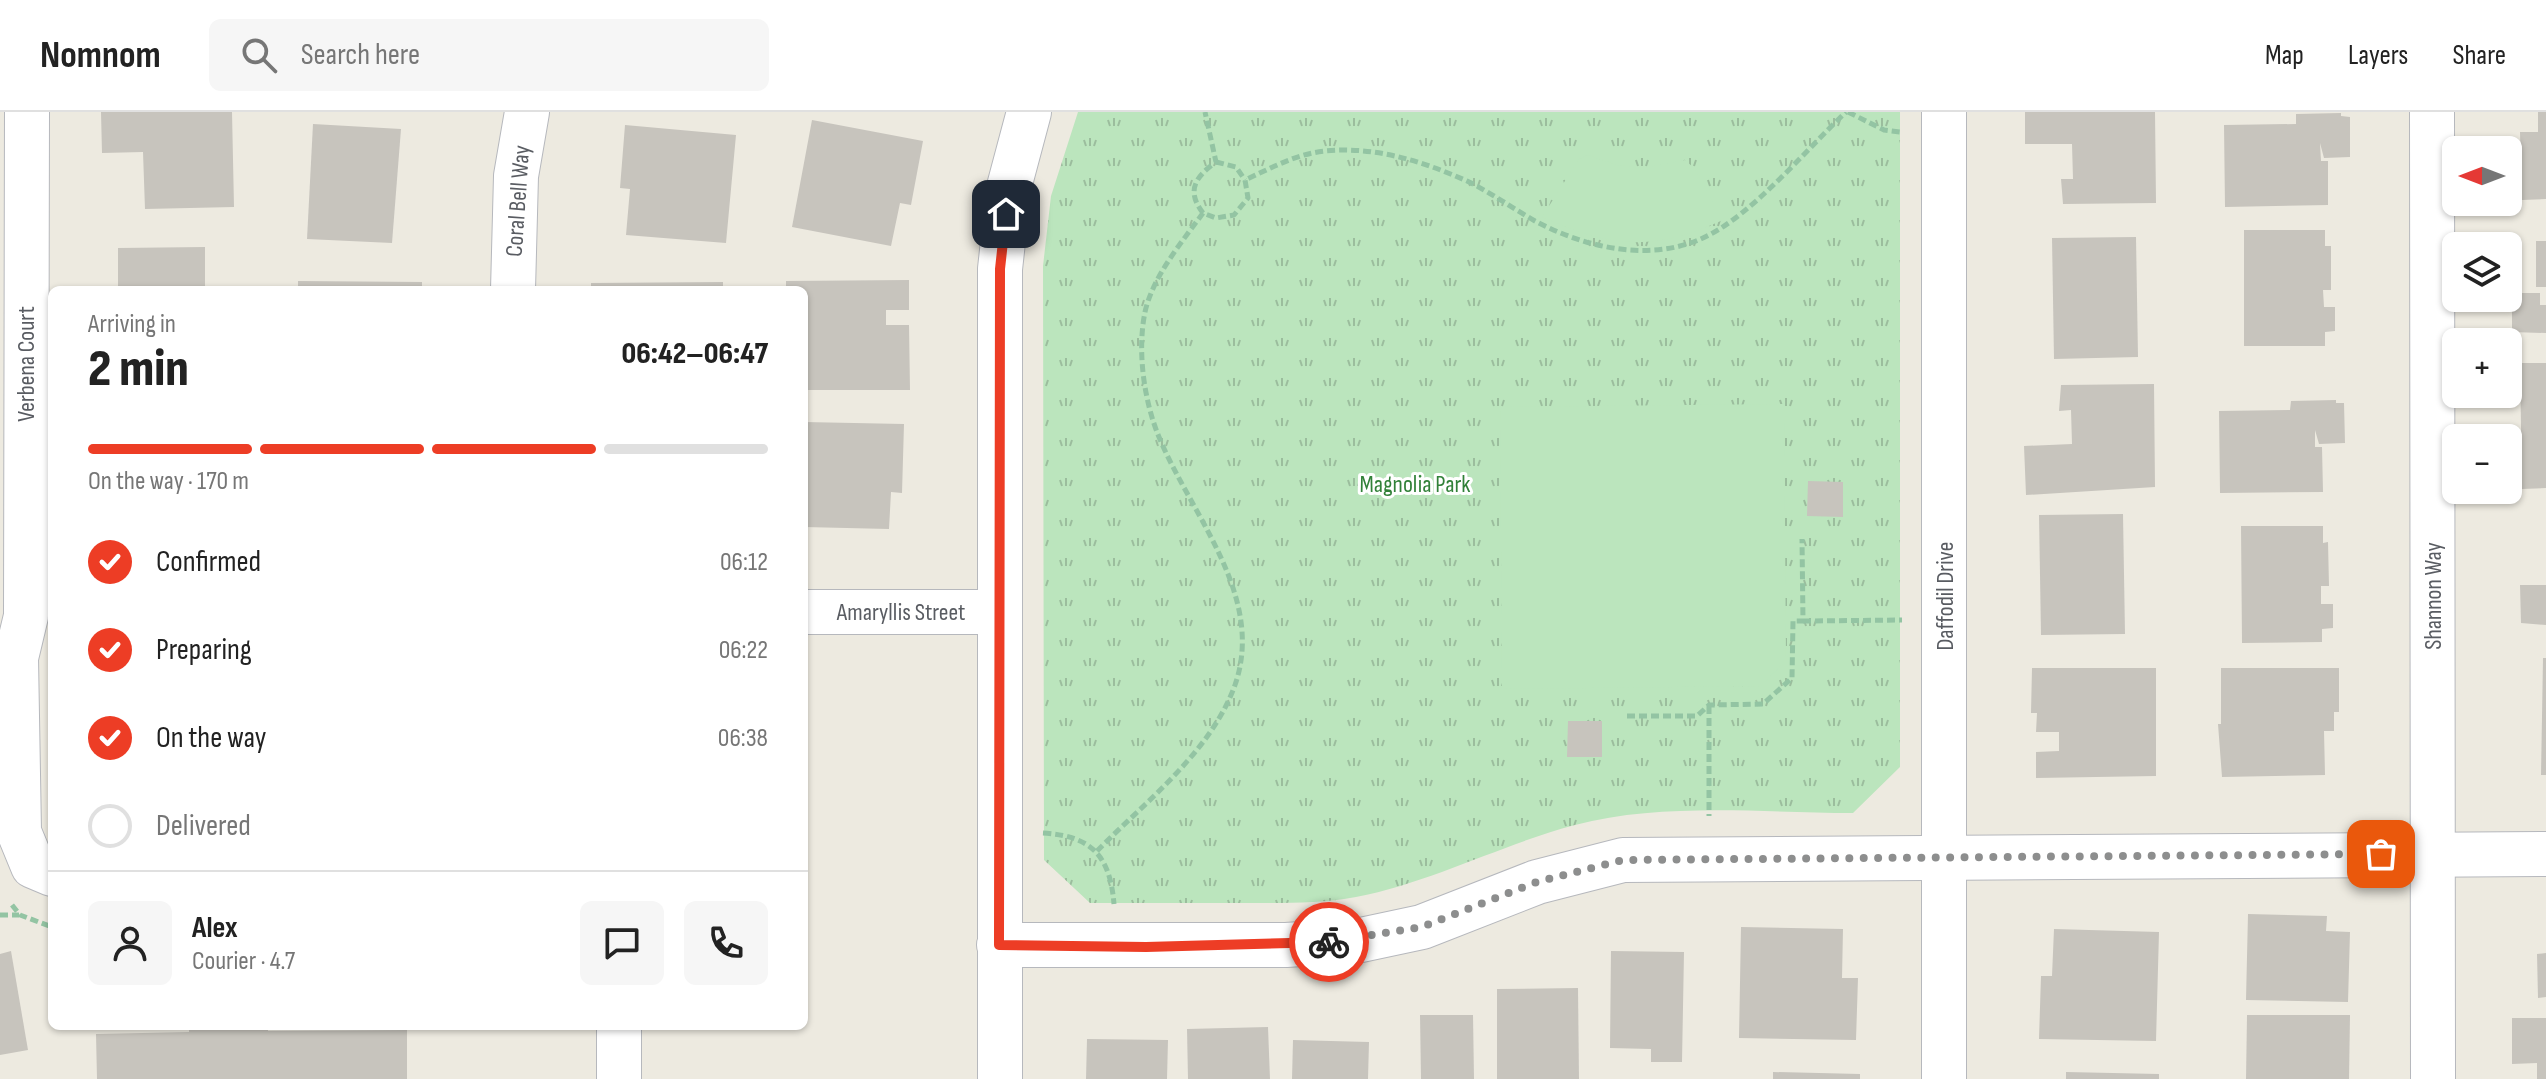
<!DOCTYPE html>
<html lang="en">
<head>
<meta charset="utf-8">
<style>
	body { margin:0; font-family:"Sofia Sans Condensed",sans-serif; background:#f6f6f6; color:#222; height:100vh; display:flex; flex-direction:column; font-size:30px; white-space:nowrap }
	* { box-sizing:border-box; margin:0 }
	p { font-size:26px; color:#767676 }
	.icon { flex:none; width:44px; height:44px; fill:none; stroke:currentColor; stroke-width:2; stroke-linecap:round; stroke-linejoin:round }
	.map { position:relative; flex:1; overflow:hidden }
	.sheet { position:absolute; left:48px; top:174px; width:760px; height:744px; display:flex; flex-direction:column; background:#fff; border-radius:12px; box-shadow:0 2px 6px #0004 }
	.sheet>* { flex:none }
	.needle { width:52px; rotate:270deg }
	.buttons { position:absolute; left:2442px; top:24px; display:grid; gap:16px }
	.buttons a { display:grid; place-items:center; width:80px; height:80px; border-radius:12px; background:#fff; box-shadow:0 2px 6px #0004; font-size:40px }
	.pin { position:absolute; display:grid; place-items:center; width:68px; height:68px; color:#fff; margin:-34px; border-radius:16px; box-shadow:0 4px 12px #0006 }
	.courier { position:absolute; display:grid; place-items:center; width:80px; height:80px; margin:-40px; border:6px solid #ed3d25; border-radius:50%; background:#fff; color:#222; box-shadow:0 2px 10px #0007 }
	.overview em { font-style:normal; font-weight:800 }
	.overview div { display:flex; flex-direction:column-reverse }
	.overview { display:flex; align-items:center; justify-content:space-between; height:136px; padding:0 40px }
	h1 { font-size:52px; font-weight:800; line-height:60px }
	.bar { display:grid; grid-template-columns:repeat(4,1fr); gap:12px 8px; align-content:center; height:96px; padding:0 40px }
	.bar i { height:10px; border-radius:6px; background:#e0e0e0 }
	.bar .active { background:#ed3d25 }
	.bar p { grid-column:span 4 }
	.line { display:flex; align-items:center; gap:20px; padding:0 40px; border-top:2px solid #e0e0e0 }
	.line div { flex:1 }
	.round { display:grid; place-items:center; flex:none; width:84px; height:84px; border-radius:12px; background:#f6f6f6 }
	ol { padding:0 40px; list-style:none }
	li { display:flex; align-items:center; gap:24px; height:88px }
	li p { margin-inline-start:auto }
	li .icon { padding:8px; border-radius:50%; background:#ed3d25; color:#fff; stroke-width:4 }
	li:last-child { color:#767676 }
	li i { width:44px; height:44px; border:4px solid #e0e0e0; border-radius:50% }
	header { display:flex; align-items:center; gap:48px; box-sizing:border-box; height:112px; padding:0 40px; background:#fff; border-bottom:2px solid #e0e0e0 }
	header strong { font-size:38px }
	nav { display:flex; gap:44px; margin-inline-start:auto; font-size:28px }
	.search { width:560px; height:72px; background:#f6f6f6; display:flex; align-items:center; gap:20px; box-sizing:border-box; padding:0 28px; border-radius:12px; color:#767676; font-size:30px }
	.map>svg:first-child { display:block }
	.grass { fill:url(#grass-tufts) }
	.pitch { fill:#bbe5bd }
	.building { fill:#c7c4bd }
	.lines { fill:none; stroke-linecap:round; stroke-linejoin:round }
	.minor-casing { stroke:#b6b8bd; stroke-width:46 }
	.path { stroke:#93c4a3; stroke-width:5; stroke-dasharray:8 4; stroke-linecap:butt }
	.minor { stroke:#fff; stroke-width:44 }
	.done { stroke:#8d8e8e; stroke-width:8; stroke-dasharray:0 14.4 }
	.route { stroke:#ed3d25; stroke-width:10 }
	.labels { text-anchor:middle; dominant-baseline:central; stroke-width:6; stroke-linejoin:round; paint-order:stroke }
	.street-label { font-size:24px; fill:#595c62; stroke:#fff }
	.park-label { font-size:24px; fill:#318138; stroke:#fff }
</style>
</head>
<body>
<header>
<strong>Nomnom</strong>
<div class="search"><svg class="icon" aria-label="search" viewBox="0 0 24 24"><circle cx="10" cy="10" r="6"/><path d="M15 15l6 6"/></svg>Search here</div>
<nav><a>Map</a><a>Layers</a><a>Share</a></nav>
</header>
<div class="map">
<svg width="2546" height="967" viewBox="0 0 2546 967">
	<defs>
		<pattern id="grass-tufts" width="24" height="20" patternUnits="userSpaceOnUse" patternTransform="scale(2)"><rect width="24" height="20" fill="#bbe5bd"/><path d="M3 7l-1-3M5 7V3M7 7l1-3M15 17l-1-3M17 17v-4M19 17l1-3" fill="none" stroke="#9bbd9d"/></pattern>
	</defs>
	<rect width="100%" height="100%" fill="#edeae0"/>
	<!-- grass -->
	<path class="grass" d="M 1078,0 L 1900,0 L 1900,655 L 1853,701 C 1763,701 1663,690 1575,713 C 1500,733 1432,770 1356,785 C 1319,792 1279,791 1241,791 C 1191,791 1140,791 1090,791 L 1044,748 L 1043,154 L 1051,84 Z"/>
	<!-- pitch -->
	<g class="pitch">
		<path d="M 1588,43 L 1617,53 L 1643,56 L 1685,48 L 1694,56 L 1723,108 C 1653,140 1612,136 1542,105 L 1579,47 Z"/>
		<polygon points="1784,292 1786,548 1761,574 1502,577 1500,295"/>
	</g>
	<!-- building -->
	<g class="building">
		<polygon points="101,0 232,0 234,95 145,97 143,40 102,41"/>
		<polygon points="2025,0 2155,0 2156,91 2063,92 2061,67 2073,67 2072,32 2025,32"/>
		<polygon points="2538,0 2546,0 2546,87 2522,88 2520,20 2538,20"/>
		<polygon points="2341,1 2341,4 2350,5 2350,45 2324,46 2320,31 2321,49 2328,49 2328,93 2225,95 2224,13 2296,12 2296,2"/>
		<polygon points="812,8 923,29 911,93 900,91 891,134 792,115"/>
		<polygon points="313,12 401,17 392,131 307,127"/>
		<polygon points="625,13 736,23 726,131 626,123 630,77 620,76"/>
		<polygon points="2244,118 2325,118 2325,134 2331,134 2331,178 2323,178 2324,195 2335,195 2335,219 2325,220 2325,234 2244,234"/>
		<polygon points="2136,125 2138,245 2054,247 2052,126"/>
		<rect x="2536" y="129" width="10" height="46"/>
		<polygon points="205,135 205,178 118,178 118,136"/>
		<polygon points="909,168 909,198 886,198 886,213 909,213 910,278 804,278 804,178 786,178 786,169"/>
		<polygon points="298,169 422,170 422,178 298,178"/>
		<polygon points="723,170 723,178 591,178 591,171"/>
		<polygon points="2512,181 2540,181 2540,193 2546,193 2546,221 2512,220"/>
		<polygon points="2520,251 2546,251 2546,376 2522,377"/>
		<polygon points="2154,272 2155,375 2026,383 2024,334 2072,332 2071,298 2059,299 2061,273"/>
		<polygon points="2336,288 2336,291 2344,291 2345,331 2319,332 2315,318 2315,335 2322,335 2323,380 2220,381 2219,299 2290,298 2291,289"/>
		<polygon points="804,310 904,312 902,381 891,380 889,417 804,415"/>
		<polygon points="1808,369 1843,370 1843,405 1807,404"/>
		<polygon points="2123,402 2125,522 2041,523 2039,403"/>
		<polygon points="2241,414 2323,414 2323,431 2328,430 2329,474 2321,474 2321,492 2333,492 2333,516 2322,517 2322,530 2242,531"/>
		<polygon points="2520,473 2546,473 2546,513 2521,511"/>
		<polygon points="2543,546 2546,546 2546,663 2541,663"/>
		<polygon points="2032,556 2156,556 2156,664 2036,666 2036,640 2059,639 2059,620 2036,620 2037,601 2031,601"/>
		<polygon points="2221,556 2339,556 2339,600 2334,600 2334,619 2324,619 2325,663 2222,665 2218,612 2221,612"/>
		<polygon points="1568,609 1602,609 1602,645 1567,645"/>
		<polygon points="2248,802 2327,804 2326,819 2350,820 2348,890 2246,888"/>
		<polygon points="1741,815 1843,817 1842,866 1858,866 1856,928 1739,926"/>
		<polygon points="2054,817 2159,820 2156,929 2039,927 2041,864 2052,864"/>
		<polygon points="11,839 28,938 0,943 0,842"/>
		<polygon points="1611,839 1684,840 1682,950 1651,950 1651,937 1610,936"/>
		<polygon points="2546,841 2546,885 2538,886 2537,842"/>
		<polygon points="1578,876 1579,967 1497,967 1497,877"/>
		<polygon points="1420,903 1473,903 1474,967 1421,967"/>
		<polygon points="2247,903 2350,903 2349,967 2246,967"/>
		<polygon points="2512,906 2546,906 2546,967 2537,967 2537,951 2512,952"/>
		<polygon points="189,914 268,914 268,919 407,918 407,967 97,967 96,922 189,920"/>
		<polygon points="1268,915 1270,967 1188,967 1187,917"/>
		<polygon points="1087,927 1168,928 1167,967 1086,967"/>
		<polygon points="1293,928 1369,930 1368,967 1292,967"/>
		<polygon points="1773,960 1860,962 1860,967 1773,967"/>
		<polygon points="2066,960 2159,962 2159,967 2066,967"/>
	</g>
	<g class="lines">
		<!-- minor casing -->
		<g class="minor-casing">
			<g id="minor">
				<polyline points="27,0 26,504 16,546 19,720 33,754 52,762"/>
				<polyline points="1944,0 1944,967"/>
				<polyline points="2432,0 2433,967"/>
				<polyline points="513,178 516,64 527,0"/>
				<polyline points="804,500 999,500"/>
				<polyline points="999,833 1286,833 1361,828 1422,815 1537,770 1623,748 2546,742"/>
				<polyline points="619,914 619,967"/>
				<polyline points="1000,967 1000,157 1009,75 1029,0"/>
			</g>
		</g>
		<!-- path -->
		<g class="path">
			<polyline points="1848,0 1884,18 1900,20"/>
			<polyline points="1216,50 1236,55 1245,68"/>
			<path d="M 1203,101 C 1186,79 1195,65 1216,50 L 1205,0"/>
			<polyline points="1803,509 1902,508"/>
			<polyline points="1709,594 1709,704"/>
			<polyline points="1627,604 1697,604 1709,593 1763,592 1792,566 1793,509 1803,509 1802,427"/>
			<path d="M 1043,721 C 1092,724 1110,744 1114,792"/>
			<path d="M 1097,739 C 1145,690 1211,640 1235,573 C 1266,484 1191,403 1159,325 C 1144,289 1137,239 1145,200 C 1153,164 1182,130 1203,101 L 1216,106 L 1234,103 L 1248,86 L 1245,68 C 1271,56 1296,42 1325,39 C 1374,34 1422,49 1467,69 C 1490,80 1512,96 1535,109 C 1586,136 1651,151 1705,125 C 1752,103 1807,37 1846,0"/>
			<polyline points="12,793 20,803 52,815"/>
			<polyline points="0,803 19,803"/>
		</g>
		<!-- minor -->
		<use href="#minor" class="minor"/>
	</g>
	<g class="lines">
		<!-- done -->
		<polyline class="done" points="1329,830 1422,815 1537,770 1623,748 2381,742"/>
		<!-- route -->
		<polyline class="route" points="1006,102 1000,157 999,833 1146,835 1329,830"/>
	</g>
	<g class="labels">
		<!-- street labels -->
		<g class="street-label">
			<text transform="translate(518 89) rotate(-86)">Coral Bell Way</text>
			<text transform="translate(26 252) rotate(-90)">Verbena Court</text>
			<text transform="translate(1945 484) rotate(-90)">Daffodil Drive</text>
			<text transform="translate(2433 484) rotate(-90)">Shannon Way</text>
			<text x="901" y="500">Amaryllis Street</text>
		</g>
		<!-- park labels -->
		<g class="park-label">
			<text x="1415" y="372">Magnolia Park</text>
		</g>
	</g>
</svg>
<div class="buttons">
<a><svg class="needle" viewBox="-14 -14 28 28"><path d="M0-13l5 13h-10z" fill="#e53935"/><path d="M0 13l5-13h-10z" fill="#767676"/></svg></a>
<a><svg class="icon" aria-label="layers" viewBox="0 0 24 24"><path d="M12 4l9 5-9 5-9-5zM3 14l9 5 9-5"/></svg></a>
<a>+</a>
<a>−</a>
</div>
<div class="pin" style="left:2381px;top:742px;background:#ea580c"><svg class="icon" aria-label="bag" viewBox="0 0 24 24"><path d="M5 8h14l-1 12H6zM9 8a3 3 0 0 1 6 0"/></svg></div>
<div class="pin" style="left:1006px;top:102px;background:#1f2937"><svg class="icon" aria-label="home" viewBox="0 0 24 24"><path d="M3 11l9-7 9 7M6 9v11h12V9"/></svg></div>
<div class="courier" style="left:1329px;top:830px"><svg class="icon" aria-label="bike" viewBox="0 0 24 24"><circle cx="6" cy="16" r="4"/><circle cx="18" cy="16" r="4"/><path d="M6 16l4-8h5l3 8M10 8l3 8H6M13 5h3"/></svg></div>
<section class="sheet">
<div class="overview"><div><h1>2 min</h1><p>Arriving in</p></div><em>06:42–06:47</em></div>
<div class="bar"><i class="active"></i><i class="active"></i><i class="active"></i><i></i><p>On the way · 170 m</p></div>
<ol>
<li><svg class="icon" aria-label="check" viewBox="0 0 24 24"><path d="M5 12l5 5 9-10"/></svg>Confirmed<p>06:12</p></li>
<li><svg class="icon" aria-label="check" viewBox="0 0 24 24"><path d="M5 12l5 5 9-10"/></svg>Preparing<p>06:22</p></li>
<li><svg class="icon" aria-label="check" viewBox="0 0 24 24"><path d="M5 12l5 5 9-10"/></svg>On the way<p>06:38</p></li>
<li><i></i>Delivered</li>
</ol>
<div class="line" style="height:144px"><a class="round"><svg class="icon" aria-label="person" viewBox="0 0 24 24"><circle cx="12" cy="8" r="4"/><path d="M4 21q1-7 8-7t8 7"/></svg></a><div><b>Alex</b><p>Courier · 4.7</p></div><a class="round"><svg class="icon" aria-label="chat" viewBox="0 0 24 24"><path d="M4 5h16v11H9l-5 4z"/></svg></a><a class="round"><svg class="icon" aria-label="phone" viewBox="0 0 24 24"><path d="M5 4h4l2 5-3 2q2 4 5 5l2-3 5 2v4C11 20 4 13 5 4z"/></svg></a></div>
</section>
</div>
</body>
</html>
